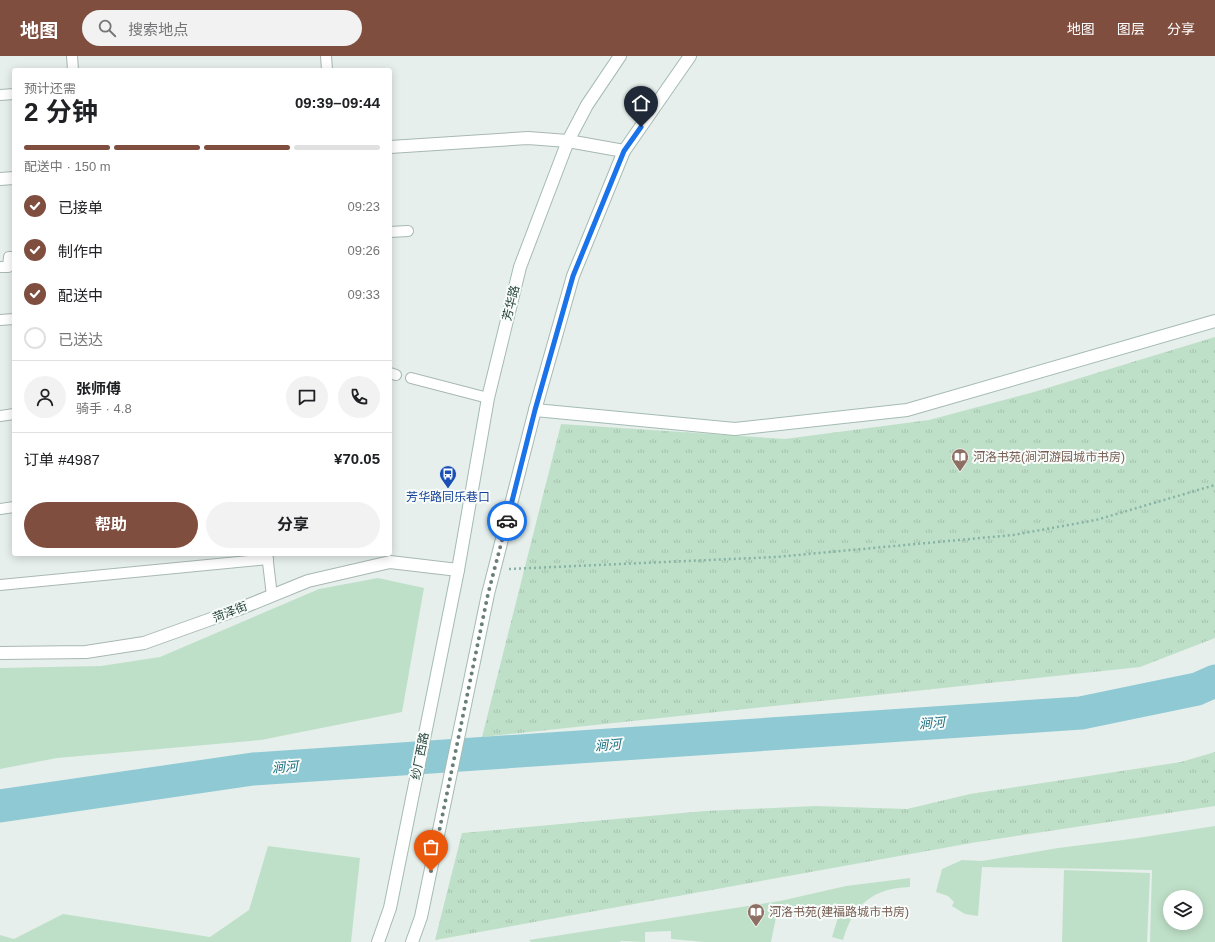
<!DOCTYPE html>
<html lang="zh">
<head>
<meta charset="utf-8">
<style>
	body { margin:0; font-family:Helvetica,"Noto Sans SC",sans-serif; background:#f2f2f2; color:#202124; height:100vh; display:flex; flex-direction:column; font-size:15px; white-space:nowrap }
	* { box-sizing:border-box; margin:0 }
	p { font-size:13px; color:#757577 }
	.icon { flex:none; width:22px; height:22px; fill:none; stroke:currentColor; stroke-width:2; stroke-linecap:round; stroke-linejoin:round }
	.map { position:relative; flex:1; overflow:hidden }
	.drawer { position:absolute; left:12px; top:12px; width:380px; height:488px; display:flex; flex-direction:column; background:#fff; border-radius:4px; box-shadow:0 2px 10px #0003 }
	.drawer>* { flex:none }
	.tools { position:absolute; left:1163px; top:834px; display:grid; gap:8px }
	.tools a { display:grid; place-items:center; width:40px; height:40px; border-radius:50%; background:#fff; box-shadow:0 2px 10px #0003; font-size:20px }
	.pin { position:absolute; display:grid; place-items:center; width:34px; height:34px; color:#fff; margin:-41px -17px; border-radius:50% 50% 50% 0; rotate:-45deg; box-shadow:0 0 4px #0007 }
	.pin .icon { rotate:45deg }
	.courier { position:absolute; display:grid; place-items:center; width:40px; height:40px; margin:-20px; border:3px solid #1a73e8; border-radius:50%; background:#fff; color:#222; box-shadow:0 1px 5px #0007 }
	.headline em { font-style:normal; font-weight:700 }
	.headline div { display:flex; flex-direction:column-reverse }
	.headline { display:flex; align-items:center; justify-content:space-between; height:68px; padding:0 12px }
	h1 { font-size:26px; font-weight:700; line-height:30px }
	.bar { display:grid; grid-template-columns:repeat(4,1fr); gap:6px 4px; align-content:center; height:48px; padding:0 12px }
	.bar i { height:5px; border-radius:3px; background:#e0e0e0 }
	.bar .on { background:#7f4e3f }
	.bar p { grid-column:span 4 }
	.line { display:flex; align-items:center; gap:10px; padding:0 12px; border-top:1px solid #e0e0e0 }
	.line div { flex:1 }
	.round { display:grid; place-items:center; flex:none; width:42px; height:42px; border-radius:21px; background:#f2f2f2 }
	ol { padding:0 12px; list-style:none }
	li { display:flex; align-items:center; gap:12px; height:44px }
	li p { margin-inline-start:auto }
	li .icon { padding:4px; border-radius:50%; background:#7f4e3f; color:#fff; stroke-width:4 }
	li:last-child { color:#757577 }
	li i { width:22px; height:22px; border:2px solid #e0e0e0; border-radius:50% }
	.button { display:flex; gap:8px; margin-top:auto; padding:8px 12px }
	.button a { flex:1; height:46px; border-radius:24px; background:#7f4e3f; color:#fff; font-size:16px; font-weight:700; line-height:46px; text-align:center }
	.button a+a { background:#f2f2f2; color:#202124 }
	header { display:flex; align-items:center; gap:24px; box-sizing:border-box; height:56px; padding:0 20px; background:#7f4e3f; color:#fff }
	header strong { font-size:19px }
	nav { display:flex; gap:22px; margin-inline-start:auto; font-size:14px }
	.search { width:280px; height:36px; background:#f2f2f2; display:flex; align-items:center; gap:10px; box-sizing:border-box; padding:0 14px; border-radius:22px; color:#757577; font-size:15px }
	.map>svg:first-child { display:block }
	.grass { fill:#bfe0c8; fill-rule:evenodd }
	.park { fill:url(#park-tufts) }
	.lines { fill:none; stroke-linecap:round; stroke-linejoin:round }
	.river { stroke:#8ec9d4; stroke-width:33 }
	.lane-casing { stroke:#a8b8b2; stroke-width:12 }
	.street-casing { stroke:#a8b8b2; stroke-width:14 }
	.secondary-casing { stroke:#a4bbb3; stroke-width:14 }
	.path { stroke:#86b3a5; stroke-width:2.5; stroke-dasharray:2 3; stroke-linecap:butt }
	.lane { stroke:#fff; stroke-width:10 }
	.street { stroke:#fff; stroke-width:12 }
	.secondary { stroke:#fff; stroke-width:12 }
	.done { stroke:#687f78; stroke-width:4; stroke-dasharray:0 7.2 }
	.route { stroke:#1a73e8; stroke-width:5 }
	.labels { text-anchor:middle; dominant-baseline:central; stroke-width:4; stroke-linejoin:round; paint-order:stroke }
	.street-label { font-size:12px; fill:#24423a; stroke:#f7fbf9 }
	.education-label { font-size:12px; fill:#785e54; stroke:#f7fbf9; text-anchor:start }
	.transit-label { font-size:12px; fill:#164399; stroke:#f7fbf9 }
	.water-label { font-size:13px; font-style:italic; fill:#1c6f80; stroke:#f7fbf9 }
</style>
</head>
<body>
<header>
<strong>地图</strong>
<div class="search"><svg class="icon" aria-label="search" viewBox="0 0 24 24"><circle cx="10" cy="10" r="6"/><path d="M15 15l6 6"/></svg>搜索地点</div>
<nav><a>地图</a><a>图层</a><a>分享</a></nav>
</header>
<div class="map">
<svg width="1215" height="886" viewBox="0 0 1215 886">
	<defs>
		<pattern id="park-tufts" width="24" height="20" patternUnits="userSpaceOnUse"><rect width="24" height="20" fill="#bfe0c8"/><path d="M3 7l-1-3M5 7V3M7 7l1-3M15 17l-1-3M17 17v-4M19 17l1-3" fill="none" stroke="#a4c1ad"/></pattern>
	</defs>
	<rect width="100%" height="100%" fill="#e6efeb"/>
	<!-- grass -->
	<g class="grass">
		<polygon points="378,522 424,532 402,656 261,684 57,702 0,713 0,612 101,610 160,601 319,533"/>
		<path d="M 1215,770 L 1215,886 L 1150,886 L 1152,814 L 982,811 L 978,860 L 965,858 L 952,850 L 954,846 L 948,840 L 936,836 L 942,813 L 962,804 L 982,805 L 1058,792 L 1131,783 ZM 1170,841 L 1196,841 L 1196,867 L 1170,867 Z"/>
		<polygon points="268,790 360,802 351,886 0,886 0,879 14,883 63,858 210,881 249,854"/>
		<polygon points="1064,814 1150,817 1147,886 1062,886"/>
		<path d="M 910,822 L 910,831 C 873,832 853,849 843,884 L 832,881 L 840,855 L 793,852 L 778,852 L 771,886 L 705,886 L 671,883 L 671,875 L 645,876 L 645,886 L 621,885 L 620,886 L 531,886 L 529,884 L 780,845 L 846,830 Z"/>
	</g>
	<!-- park -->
	<g class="park">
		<polygon points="1215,281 1215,582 1140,611 482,681 561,368 785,383 929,364 1034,336"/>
		<polygon points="1215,696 1215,750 977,786 435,884 462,777 705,755 815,750 907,753 970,738 1181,706"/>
	</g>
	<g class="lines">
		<!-- river -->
		<polyline class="river" points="0,750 253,713 1081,657 1197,633 1215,625"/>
		<!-- lane casing -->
		<g class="lane-casing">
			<g id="lane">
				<polyline points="72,0 73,14"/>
				<polyline points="326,0 327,14"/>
				<polyline points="0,39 14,38"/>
				<polyline points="390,176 408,175"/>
				<polyline points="0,211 8,211 9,201 14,201"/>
				<polyline points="0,264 14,263"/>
				<polyline points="390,317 396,319"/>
				<polyline points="411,322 488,342"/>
				<polyline points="0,360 14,358"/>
				<polyline points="0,453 14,451"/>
				<polyline points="267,498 272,540"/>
				<polyline points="0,529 268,503"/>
			</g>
		</g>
		<!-- street casing -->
		<g class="street-casing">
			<g id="street">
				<polyline points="390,91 528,82 568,85 624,95"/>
				<polyline points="0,123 14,122"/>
				<polyline points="0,597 86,596 144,587 239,553 308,525 390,506 458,514"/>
			</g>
		</g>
		<!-- secondary casing -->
		<g class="secondary-casing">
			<g id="secondary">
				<polyline points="535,354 735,373 907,354 1215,265"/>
				<polyline points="378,886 390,852 458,514 488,342 520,211 568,85 587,49 620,0"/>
				<polyline points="412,886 421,861 488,538 535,354 573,220 624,95 690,0"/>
			</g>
		</g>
		<!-- path -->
		<polyline class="path" points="509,513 776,501 1013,479 1096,464 1215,429"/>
		<!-- lane -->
		<use href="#lane" class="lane"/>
		<!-- street -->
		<use href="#street" class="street"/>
		<!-- secondary -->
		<use href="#secondary" class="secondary"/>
	</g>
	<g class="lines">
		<!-- done -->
		<polyline class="done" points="431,815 488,538 507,465"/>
		<!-- route -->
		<polyline class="route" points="507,465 535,354 573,220 624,95 641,71"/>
	</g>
	<!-- icons -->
	<defs>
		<g id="library-pin" transform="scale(0.9)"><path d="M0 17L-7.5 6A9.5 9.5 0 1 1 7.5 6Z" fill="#8d6e63" stroke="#f7fbf9"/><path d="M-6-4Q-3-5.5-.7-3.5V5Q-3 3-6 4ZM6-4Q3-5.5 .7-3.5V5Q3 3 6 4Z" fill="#fff"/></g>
		<g id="bus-pin" transform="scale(0.9)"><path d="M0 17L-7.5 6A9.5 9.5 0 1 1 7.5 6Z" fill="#1a4fb4" stroke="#f7fbf9"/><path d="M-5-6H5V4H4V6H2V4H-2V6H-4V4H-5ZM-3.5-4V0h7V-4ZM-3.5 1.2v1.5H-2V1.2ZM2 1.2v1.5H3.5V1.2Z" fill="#fff"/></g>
	</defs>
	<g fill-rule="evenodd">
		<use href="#library-pin" x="960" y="401"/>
		<use href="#bus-pin" x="448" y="418"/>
		<use href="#library-pin" x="756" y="856"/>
	</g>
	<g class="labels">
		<!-- street labels -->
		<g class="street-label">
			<text transform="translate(511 247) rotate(-76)">芳华路</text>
			<text transform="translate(230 556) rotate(-21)">菏泽街</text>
			<text transform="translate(420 700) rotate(-79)">纱厂西路</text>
		</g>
		<!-- education labels -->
		<g class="education-label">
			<text x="973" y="401">河洛书苑(涧河游园城市书房)</text>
			<text x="769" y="856">河洛书苑(建福路城市书房)</text>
		</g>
		<!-- transit labels -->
		<g class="transit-label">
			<text x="448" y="441">芳华路同乐巷口</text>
		</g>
		<!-- water labels -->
		<g class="water-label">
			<text transform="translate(932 667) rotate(-4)">涧河</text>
			<text transform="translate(608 689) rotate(-4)">涧河</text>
			<text transform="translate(285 711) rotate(-4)">涧河</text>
		</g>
	</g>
</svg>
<div class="tools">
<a><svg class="icon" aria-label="layers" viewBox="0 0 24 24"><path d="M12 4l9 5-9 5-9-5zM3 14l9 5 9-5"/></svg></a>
</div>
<div class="pin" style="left:431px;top:815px;background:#ea580c"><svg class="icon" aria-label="bag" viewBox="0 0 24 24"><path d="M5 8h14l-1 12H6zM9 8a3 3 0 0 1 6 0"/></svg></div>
<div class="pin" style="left:641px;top:71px;background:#1f2937"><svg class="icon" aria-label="home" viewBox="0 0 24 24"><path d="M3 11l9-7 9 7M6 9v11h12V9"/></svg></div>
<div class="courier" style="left:507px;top:465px"><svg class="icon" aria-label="car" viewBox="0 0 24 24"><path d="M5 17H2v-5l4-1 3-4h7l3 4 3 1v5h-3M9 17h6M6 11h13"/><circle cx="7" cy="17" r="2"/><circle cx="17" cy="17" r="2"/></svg></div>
<section class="drawer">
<div class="headline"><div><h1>2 分钟</h1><p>预计还需</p></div><em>09:39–09:44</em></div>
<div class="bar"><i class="on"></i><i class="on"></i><i class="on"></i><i></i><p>配送中 · 150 m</p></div>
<ol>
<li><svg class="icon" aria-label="check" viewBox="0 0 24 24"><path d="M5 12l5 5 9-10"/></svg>已接单<p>09:23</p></li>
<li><svg class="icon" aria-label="check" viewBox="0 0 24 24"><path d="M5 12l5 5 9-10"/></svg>制作中<p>09:26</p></li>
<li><svg class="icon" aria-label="check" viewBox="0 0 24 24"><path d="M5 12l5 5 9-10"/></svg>配送中<p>09:33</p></li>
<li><i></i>已送达</li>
</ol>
<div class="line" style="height:72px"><a class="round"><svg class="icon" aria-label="person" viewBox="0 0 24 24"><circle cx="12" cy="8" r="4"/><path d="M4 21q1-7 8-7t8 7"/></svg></a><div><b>张师傅</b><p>骑手 · 4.8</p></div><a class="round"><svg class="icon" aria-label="chat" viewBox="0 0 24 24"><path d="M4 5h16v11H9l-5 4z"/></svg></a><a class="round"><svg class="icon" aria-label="phone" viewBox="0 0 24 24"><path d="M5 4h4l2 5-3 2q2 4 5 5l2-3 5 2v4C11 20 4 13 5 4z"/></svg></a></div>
<div class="line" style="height:52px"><div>订单 #4987</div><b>¥70.05</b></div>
<div class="button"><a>帮助</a><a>分享</a></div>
</section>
</div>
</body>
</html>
